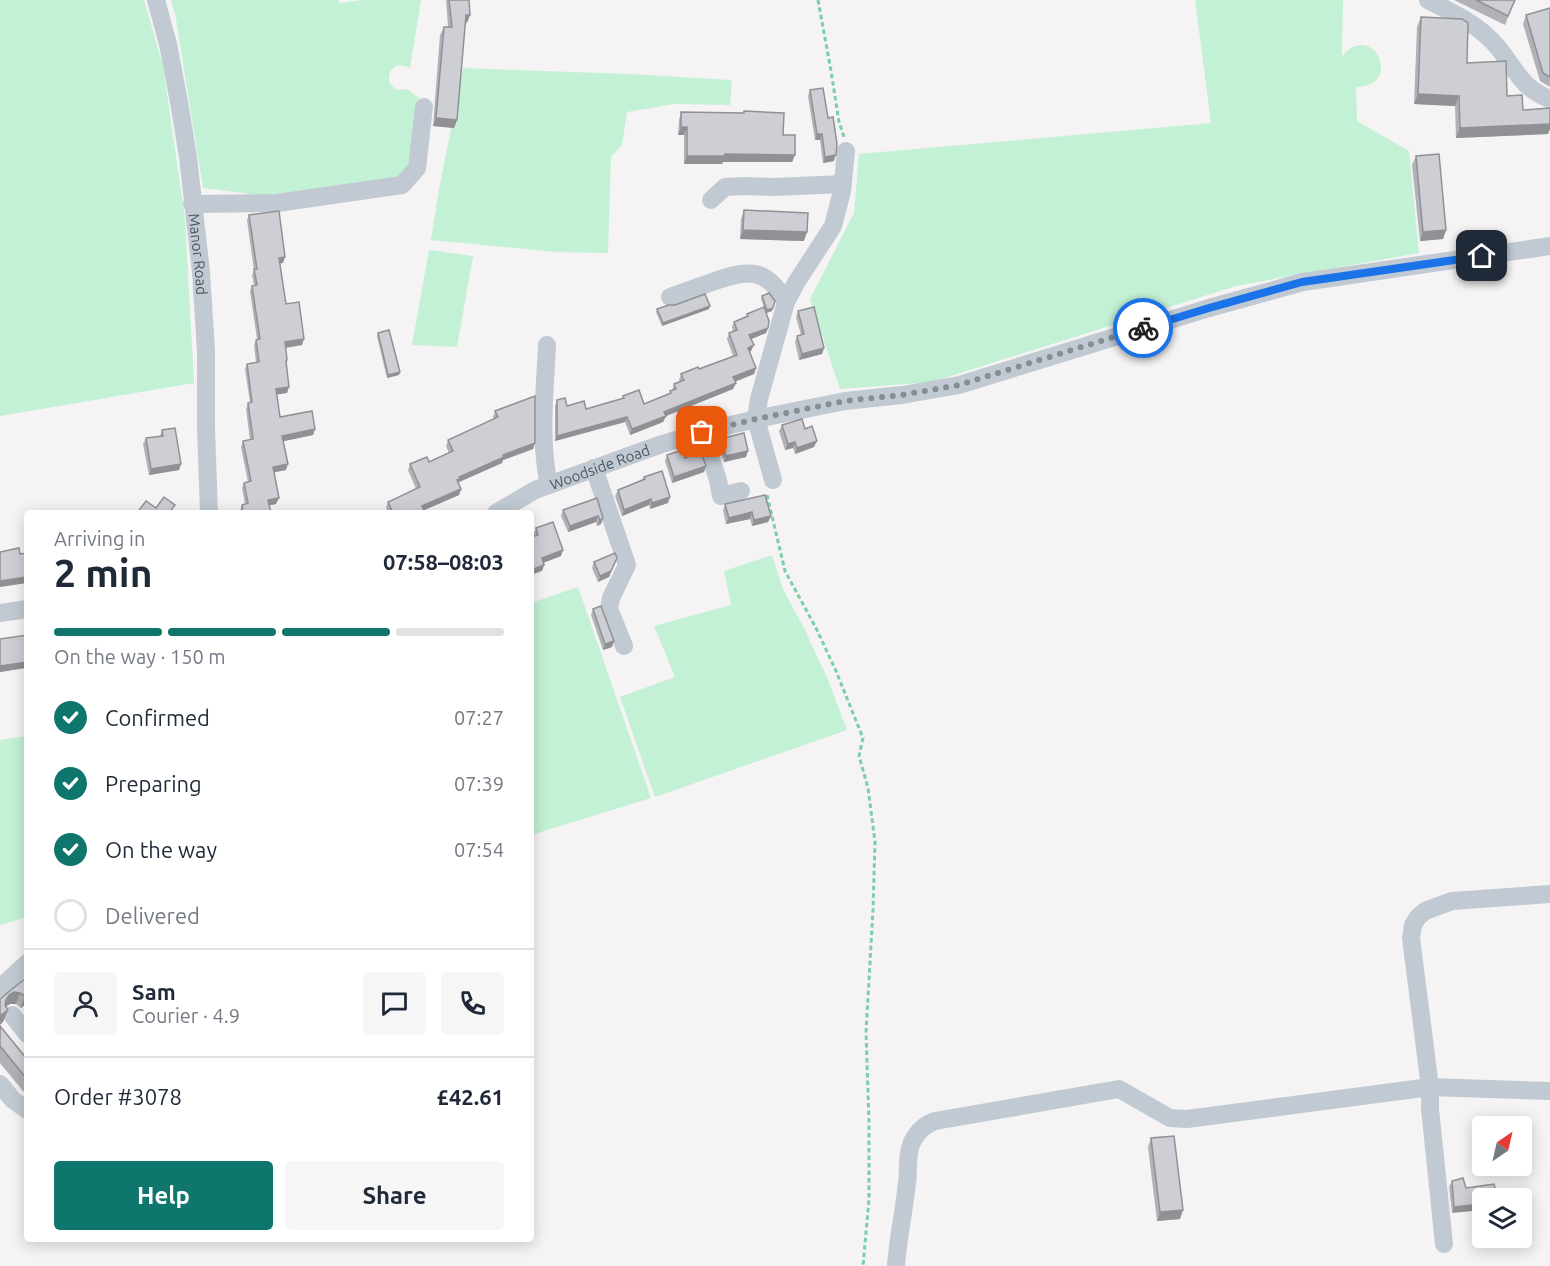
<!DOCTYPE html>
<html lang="en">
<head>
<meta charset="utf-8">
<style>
	body { margin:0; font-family:Ubuntu,sans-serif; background:#f6f6f7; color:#1f2937; height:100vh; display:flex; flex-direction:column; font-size:22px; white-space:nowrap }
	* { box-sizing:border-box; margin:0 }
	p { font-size:20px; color:#747a83 }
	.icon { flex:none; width:33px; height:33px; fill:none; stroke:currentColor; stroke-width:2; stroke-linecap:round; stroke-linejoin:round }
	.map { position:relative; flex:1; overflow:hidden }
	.details { position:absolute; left:24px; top:510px; width:510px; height:732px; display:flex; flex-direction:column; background:#fff; border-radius:6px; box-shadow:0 3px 15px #0003 }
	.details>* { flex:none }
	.needle { width:39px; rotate:34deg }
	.controls { position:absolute; left:1472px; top:1116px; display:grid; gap:12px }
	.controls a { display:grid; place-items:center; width:60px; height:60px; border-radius:6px; background:#fff; box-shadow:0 3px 15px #0003; font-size:30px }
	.pin { position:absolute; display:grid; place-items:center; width:51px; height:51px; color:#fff; margin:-26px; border-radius:12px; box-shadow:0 3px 9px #0006 }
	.courier { position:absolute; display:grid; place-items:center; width:60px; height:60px; margin:-30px; border:4px solid #1a73e8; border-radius:50%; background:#fff; color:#222; box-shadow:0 2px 8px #0007 }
	.head em { font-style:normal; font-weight:700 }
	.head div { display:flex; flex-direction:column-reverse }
	.head { display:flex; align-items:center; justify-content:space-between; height:102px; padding:0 30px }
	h1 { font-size:39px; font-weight:700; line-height:45px }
	.bar { display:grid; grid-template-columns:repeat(4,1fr); gap:9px 6px; align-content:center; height:72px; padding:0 30px }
	.bar i { height:8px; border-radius:4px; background:#e0e1e3 }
	.bar .current { background:#0f766e }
	.bar p { grid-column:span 4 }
	.line { display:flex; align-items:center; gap:15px; padding:0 30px; border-top:2px solid #e0e1e3 }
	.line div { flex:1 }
	.round { display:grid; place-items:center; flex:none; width:63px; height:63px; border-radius:6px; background:#f6f6f7 }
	ol { padding:0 30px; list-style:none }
	li { display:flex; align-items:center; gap:18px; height:66px }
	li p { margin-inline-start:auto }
	li .icon { padding:6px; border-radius:50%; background:#0f766e; color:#fff; stroke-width:4 }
	li:last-child { color:#747a83 }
	li i { width:33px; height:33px; border:3px solid #e0e1e3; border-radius:50% }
	.action { display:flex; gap:12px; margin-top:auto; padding:12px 30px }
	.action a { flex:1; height:69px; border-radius:6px; background:#0f766e; color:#fff; font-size:24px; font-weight:700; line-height:69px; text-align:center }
	.action a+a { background:#f6f6f7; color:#1f2937 }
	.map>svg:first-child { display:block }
	.green { fill:#c3f1d5 }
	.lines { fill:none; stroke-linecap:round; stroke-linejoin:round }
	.path { stroke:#7ad0a6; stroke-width:3; stroke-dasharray:4.5 3; stroke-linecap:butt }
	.minor { stroke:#c1cad2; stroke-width:18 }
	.wall { fill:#b0b2b7 }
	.shaded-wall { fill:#909195 }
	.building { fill:#cdcfd5; stroke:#909195; stroke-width:1.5 }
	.done { stroke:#868d94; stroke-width:6; stroke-dasharray:0 10.8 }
	.route { stroke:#1a73e8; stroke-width:8 }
	.labels { text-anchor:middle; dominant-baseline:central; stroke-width:4.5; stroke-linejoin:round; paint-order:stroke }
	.street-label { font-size:15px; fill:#4a5661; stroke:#fff }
</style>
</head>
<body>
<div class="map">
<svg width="1550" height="1266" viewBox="0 0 1550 1266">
	<rect width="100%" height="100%" fill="#f5f3f3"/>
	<!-- green -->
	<g class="green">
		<polygon points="0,0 144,0 163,66 185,219 194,383 0,416"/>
		<path d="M 171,0 L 338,0 L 339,3 L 362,0 L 421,0 L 410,68 C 385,55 380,96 407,89 L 419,98 L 410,163 L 401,178 L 273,197 L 203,188 L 175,13 Z"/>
		<path d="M 1195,0 L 1343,0 L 1342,56 C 1374,19 1404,87 1356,87 L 1357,121 L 1409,151 L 1419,253 L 1236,286 L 932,382 L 840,389 L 810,299 L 854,213 L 859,154 L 1211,123 Z"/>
		<polygon points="463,68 629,74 732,80 730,105 674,104 627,112 622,145 611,157 608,253 557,252 431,240 439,189"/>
		<polygon points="429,250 473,256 457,347 412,345"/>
		<polygon points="772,555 783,589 804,628 828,680 847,730 655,797 620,697 675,677 654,626 731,605 724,571"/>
		<polygon points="578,587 651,798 531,835 531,603"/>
		<polygon points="27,736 27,917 0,925 0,740"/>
	</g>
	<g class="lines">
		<!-- path -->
		<g class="path">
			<polyline points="818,0 831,71 839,122 844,137"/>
			<polyline points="767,495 785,571 816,628 836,671 863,738 859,756 868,788 875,842 873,910 866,1032 869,1122 869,1199 863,1266"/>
		</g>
		<!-- minor -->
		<g class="minor">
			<path id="s1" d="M 156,0 L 168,44 L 179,102 L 188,157 L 201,272 L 206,351 L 206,429 L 209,513"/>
			<path d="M 1428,0 C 1449,11 1471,21 1488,37 C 1513,59 1516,87 1550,99"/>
			<polyline points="711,200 725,187 745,186 774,187 843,184"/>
			<polyline points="192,204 277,203 402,185 417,168 424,107"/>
			<path d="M 670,297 C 685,292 700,286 715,281 C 750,269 766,268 786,302"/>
			<path d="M 547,345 C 545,391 539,440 549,485"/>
			<polyline points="702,432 718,480 721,496 741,491"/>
			<polyline points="594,468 627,565 611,598 609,609 624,646"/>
			<polyline points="773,480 756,419 759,399 786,302 796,283 833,226 842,191 846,151"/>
			<path id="s2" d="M 496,513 L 535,490 L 659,445 L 702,432 L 756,419 L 845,401 L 902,395 L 959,385 L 1209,308 L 1303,282 L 1550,246"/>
			<polyline points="0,613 27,609"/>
			<polyline points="1550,894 1452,901 1425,911 1418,917 1413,925 1411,938 1430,1087 1550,1091"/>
			<polyline points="0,988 27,963"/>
			<polyline points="12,1015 27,1034"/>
			<polyline points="0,1084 13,1100 27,1110"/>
			<path d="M 896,1266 C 898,1238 904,1211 907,1183 C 909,1169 906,1156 912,1142 C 918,1131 924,1125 935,1121 L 1119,1089 L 1170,1118 L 1187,1119 L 1430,1087 L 1430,1109 L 1444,1244"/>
		</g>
	</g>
	<!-- wall -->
	<g class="wall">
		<polygon points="446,0 449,0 467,23 465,23 457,120 454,128 433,126 440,35 444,27 448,27"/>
		<polygon points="1454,0 1515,0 1505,25"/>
		<polygon points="1550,8 1550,87 1540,81 1523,24 1526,15"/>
		<polygon points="1421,17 1467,63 1523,110 1548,134 1456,138 1455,106 1414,104 1417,27"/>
		<polygon points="810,90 834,161 823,163 820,140 815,140 808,96"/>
		<polygon points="744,111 783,135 795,155 792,162 723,162 722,164 684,164 684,135 678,135 679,120 681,112 743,113"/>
		<polygon points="1416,156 1446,230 1443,239 1420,241 1412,165"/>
		<polygon points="744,210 804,241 740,239 741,219"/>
		<polygon points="249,215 283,263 280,263 286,304 302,345 286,348 287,393 276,394 280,417 315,429 313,435 283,441 286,470 274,472 276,504 269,505 271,513 240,513 240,510 242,505 245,504 242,488 244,483 248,482 241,447 243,441 250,440 246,409 248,403 250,403 245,369 247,364 256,362 254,345 256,340 257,339 250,291 252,286 254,285 252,275 254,270 247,220"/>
		<polygon points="762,296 772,311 766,313 768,328 766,333 751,339 751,351 750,352 756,368 754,374 735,382 736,383 733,389 666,416 663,422 630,435 625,422 555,441 555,406 557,400 567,406 586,409 622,399 623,396 644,404 669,394 670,391 672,391 674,384 680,381 679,380 681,374 699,369 733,356 727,339 729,333 733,331 732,327 734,322 746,317 747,314 764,307 761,299"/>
		<polygon points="657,309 709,309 662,326 656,312"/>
		<polygon points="798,311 824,348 822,354 799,360 795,342 797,336 801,335 796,317"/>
		<polygon points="378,333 400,372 399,375 387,378 377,336"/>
		<polygon points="495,411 535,443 533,449 503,460 502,463 459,482 461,489 459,495 424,510 425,513 388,513 386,508 388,502 416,489 408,470 410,464 429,462 449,453 446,446 448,440 494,419 493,417"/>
		<polygon points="782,425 805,429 814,447 795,454 793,448 785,450 779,431"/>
		<polygon points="162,430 181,464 179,470 149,475 143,444 146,438 160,436"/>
		<polygon points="720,439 746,457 724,462 718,445"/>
		<polygon points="667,455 685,458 704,472 672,483 665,461"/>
		<polygon points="644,477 668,503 650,509 649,505 622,516 615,496 618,490 642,480"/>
		<polygon points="597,498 601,524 597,526 596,522 568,532 561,516 563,510"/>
		<polygon points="725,504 771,516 768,522 752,526 750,519 726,524 723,510"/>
		<polygon points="536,528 561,556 543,563 544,565 542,571 533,534"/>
		<polygon points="617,558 609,577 598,582 592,568 594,562"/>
		<polygon points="593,609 612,647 603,650 591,615"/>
		<polygon points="27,635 27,683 25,668 0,672 0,639"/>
		<polygon points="27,977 27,1003 21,1008 16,1004 10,1004 6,1006 8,1010 3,1022 0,999"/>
		<polygon points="0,1026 27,1059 27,1096 0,1063"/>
		<polygon points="1151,1138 1180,1219 1157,1221 1148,1147"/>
		<polygon points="1452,1181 1466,1188 1452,1213 1449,1187"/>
	</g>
	<!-- shaded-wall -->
	<g class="shaded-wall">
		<polygon points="466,15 470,15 467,23 463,24"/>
		<polygon points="1418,94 1459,96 1455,106 1414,104"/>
		<polygon points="436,118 457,120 454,128 433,126"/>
		<polygon points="1550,124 1550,129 1548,134 1456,138 1460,128"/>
		<polygon points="681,127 687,127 684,135 678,135"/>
		<polygon points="817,134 822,134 820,140 815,140"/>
		<polygon points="725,154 795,155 792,162 723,162 722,164 684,164 687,156"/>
		<polygon points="836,155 834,161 823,163 825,157"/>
		<polygon points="743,230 807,232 804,241 740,239"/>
		<polygon points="1446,230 1443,239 1420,241 1423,232"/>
		<polygon points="285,257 283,263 277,264 279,258"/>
		<polygon points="710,306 709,309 662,326 663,323"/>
		<polygon points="773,308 772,311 766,313 767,310"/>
		<polygon points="768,328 766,333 747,341 749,335"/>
		<polygon points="304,339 302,345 283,348 285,342"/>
		<polygon points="754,345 751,351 746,353 748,348"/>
		<polygon points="824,348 822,354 799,360 802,354"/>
		<polygon points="756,368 754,374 731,383 733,377"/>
		<polygon points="400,372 399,375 387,378 388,375"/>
		<polygon points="736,383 733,389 666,416 663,422 630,435 632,429 664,412"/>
		<polygon points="289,387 287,393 274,395 276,389"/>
		<polygon points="627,417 625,422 555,441 557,436"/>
		<polygon points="315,429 313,435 280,442 282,436"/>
		<polygon points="817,441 814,447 795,454 797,448"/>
		<polygon points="795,442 793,448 785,450 788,444"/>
		<polygon points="535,443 533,449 503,460 502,463 459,482 455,486 459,477 503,455"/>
		<polygon points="748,451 746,457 724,462 726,456"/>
		<polygon points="181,464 179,470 149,475 151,469"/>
		<polygon points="288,464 286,470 271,473 273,467"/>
		<polygon points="706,466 704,472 672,483 674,477"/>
		<polygon points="461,489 459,495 420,512 422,506"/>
		<polygon points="670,497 668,503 650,509 652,503"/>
		<polygon points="279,498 276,504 266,506 268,500"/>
		<polygon points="651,499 649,505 622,516 624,510"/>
		<polygon points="752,512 750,519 726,524 729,518"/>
		<polygon points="598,516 596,522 568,532 570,526"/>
		<polygon points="771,516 768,522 752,526 754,520"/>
		<polygon points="603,518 601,524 597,526 600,520"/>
		<polygon points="563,550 561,556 540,564 542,558"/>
		<polygon points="617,558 609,577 598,582 600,576"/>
		<polygon points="544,565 542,571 531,575 531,570"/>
		<polygon points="27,577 27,583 0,587 0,581"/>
		<polygon points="614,641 612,647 603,650 605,644"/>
		<polygon points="27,662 25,668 0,672 0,666"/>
		<polygon points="14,992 20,993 16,1004 10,1004 5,1007 6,1000 9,995"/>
		<polygon points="27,994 27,1003 21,1008 25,996"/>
		<polygon points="8,1010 3,1022 0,1025 0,1016"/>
		<polygon points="1482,1204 1482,1210 1452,1213 1454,1207"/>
		<polygon points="1183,1210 1180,1219 1157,1221 1160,1212"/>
	</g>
	<!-- building -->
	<g class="building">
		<polygon points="449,0 469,0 470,15 466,15 457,120 436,118 444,27 452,27"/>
		<polygon points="1476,0 1515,0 1508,16"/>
		<polygon points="1550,8 1550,77 1543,73 1526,15"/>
		<polygon points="1421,17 1462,19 1468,23 1467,63 1506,61 1507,96 1522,95 1523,110 1550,108 1550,124 1460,128 1459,96 1418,94"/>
		<polygon points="823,88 828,118 833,117 837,144 836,155 825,157 822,134 817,134 810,90"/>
		<polygon points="744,111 784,113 783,135 795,135 795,155 725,154 725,156 687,156 687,127 681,127 681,112 744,113"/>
		<polygon points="1439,154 1446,230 1423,232 1416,156"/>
		<polygon points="744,210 808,213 807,232 743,230"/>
		<polygon points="279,211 285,257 279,258 286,304 299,302 304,339 285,342 287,360 286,361 289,387 276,389 280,417 312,411 315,429 282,436 288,464 273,467 279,498 268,500 271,513 243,513 242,505 248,503 244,483 251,481 243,441 253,439 248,403 252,402 247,364 259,362 256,340 260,339 252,286 257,285 254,269 257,269 249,215"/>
		<polygon points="769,293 775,301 773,308 767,310 762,296"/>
		<polygon points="705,294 710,306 663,323 657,309 669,305 675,305"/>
		<polygon points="764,307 769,321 768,328 749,335 754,345 748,348 756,368 733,377 736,383 664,412 666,416 632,429 627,417 557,436 557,400 565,398 567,406 584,401 586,409 624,398 623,396 639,390 644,404 671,393 670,391 676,389 674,384 684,380 681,374 698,367 699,369 737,355 729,333 737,330 734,322 748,316 747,314"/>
		<polygon points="814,307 824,348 802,354 797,336 804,334 798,311"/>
		<polygon points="389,330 400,372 388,375 378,333"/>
		<polygon points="535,396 535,443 503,455 504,457 459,477 460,479 457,480 461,489 422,506 425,513 393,513 388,502 420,487 410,464 427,457 429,462 453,451 448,440 498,417 495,411"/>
		<polygon points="802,419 805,429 812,426 817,441 797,448 795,442 788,444 782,425"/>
		<polygon points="175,428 181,464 151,469 146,438 163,436 162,430"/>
		<polygon points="744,433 748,451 726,456 720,439"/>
		<polygon points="682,450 685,458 701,452 706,466 674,477 667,455"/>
		<polygon points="662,471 670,497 652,503 651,499 624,510 618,490 645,479 644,477"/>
		<polygon points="765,495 771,516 754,520 752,512 729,518 725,504"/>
		<polygon points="164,497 175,505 169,513 137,513 146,501 156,508"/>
		<polygon points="597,498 603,518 600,520 598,516 570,526 563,510"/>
		<polygon points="553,522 563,550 542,558 544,565 531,570 531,537 538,535 536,528"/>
		<polygon points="19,548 20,554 27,553 27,577 0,581 0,552"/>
		<polygon points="615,553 617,558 611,571 600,576 594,562"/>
		<polygon points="601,606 614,641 605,644 593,609"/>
		<polygon points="27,635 27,664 27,662 0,666 0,639"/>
		<polygon points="27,977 27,994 25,996 20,993 14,992 9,995 6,1000 5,1005 8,1010 0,1016 0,999"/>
		<polygon points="0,1026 27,1059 27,1079 0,1046"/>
		<polygon points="1174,1136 1183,1210 1160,1212 1151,1138"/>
		<polygon points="1463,1178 1466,1188 1494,1184 1498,1198 1482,1198 1482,1204 1454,1207 1452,1181"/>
	</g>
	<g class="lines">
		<!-- done -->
		<polyline class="done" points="702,432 756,419 845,401 902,395 959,385 1143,328"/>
		<!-- route -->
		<polyline class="route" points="1143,328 1209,308 1302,282 1482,256"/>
	</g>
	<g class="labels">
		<!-- street labels -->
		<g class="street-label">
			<text stroke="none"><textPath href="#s1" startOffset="258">Manor Road</textPath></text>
			<text stroke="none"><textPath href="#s2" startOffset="114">Woodside Road</textPath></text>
		</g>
	</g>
</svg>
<div class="controls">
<a><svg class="needle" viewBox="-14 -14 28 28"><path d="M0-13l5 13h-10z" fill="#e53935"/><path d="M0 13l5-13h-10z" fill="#747a83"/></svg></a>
<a><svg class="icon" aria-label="layers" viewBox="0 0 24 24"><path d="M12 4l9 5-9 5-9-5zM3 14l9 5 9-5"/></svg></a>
</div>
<div class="pin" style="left:702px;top:432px;background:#ea580c"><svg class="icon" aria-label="bag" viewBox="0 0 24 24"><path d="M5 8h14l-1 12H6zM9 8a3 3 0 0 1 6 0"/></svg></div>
<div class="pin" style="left:1482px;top:256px;background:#1f2937"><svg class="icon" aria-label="home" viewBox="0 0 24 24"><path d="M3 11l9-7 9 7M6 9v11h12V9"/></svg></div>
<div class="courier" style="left:1143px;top:328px"><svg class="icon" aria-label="bike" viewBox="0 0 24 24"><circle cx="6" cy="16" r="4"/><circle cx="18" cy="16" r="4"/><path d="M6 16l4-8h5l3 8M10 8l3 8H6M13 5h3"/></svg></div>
<section class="details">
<div class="head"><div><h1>2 min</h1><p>Arriving in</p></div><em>07:58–08:03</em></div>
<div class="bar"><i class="current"></i><i class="current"></i><i class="current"></i><i></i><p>On the way · 150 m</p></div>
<ol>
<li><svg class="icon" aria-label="check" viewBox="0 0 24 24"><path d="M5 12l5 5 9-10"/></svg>Confirmed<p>07:27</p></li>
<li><svg class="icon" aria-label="check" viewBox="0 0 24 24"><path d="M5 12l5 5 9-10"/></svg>Preparing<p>07:39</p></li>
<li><svg class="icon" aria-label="check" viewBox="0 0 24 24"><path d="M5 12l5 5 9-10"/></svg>On the way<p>07:54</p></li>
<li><i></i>Delivered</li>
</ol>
<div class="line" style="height:108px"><a class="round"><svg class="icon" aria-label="person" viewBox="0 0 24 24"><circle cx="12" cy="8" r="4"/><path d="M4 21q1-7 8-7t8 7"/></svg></a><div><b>Sam</b><p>Courier · 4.9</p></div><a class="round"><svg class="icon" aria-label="chat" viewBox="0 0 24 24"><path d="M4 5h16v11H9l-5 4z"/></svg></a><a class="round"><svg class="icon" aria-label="phone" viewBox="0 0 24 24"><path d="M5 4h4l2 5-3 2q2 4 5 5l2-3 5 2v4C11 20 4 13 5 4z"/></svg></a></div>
<div class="line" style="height:78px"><div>Order #3078</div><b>£42.61</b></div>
<div class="action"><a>Help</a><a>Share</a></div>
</section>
</div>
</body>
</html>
